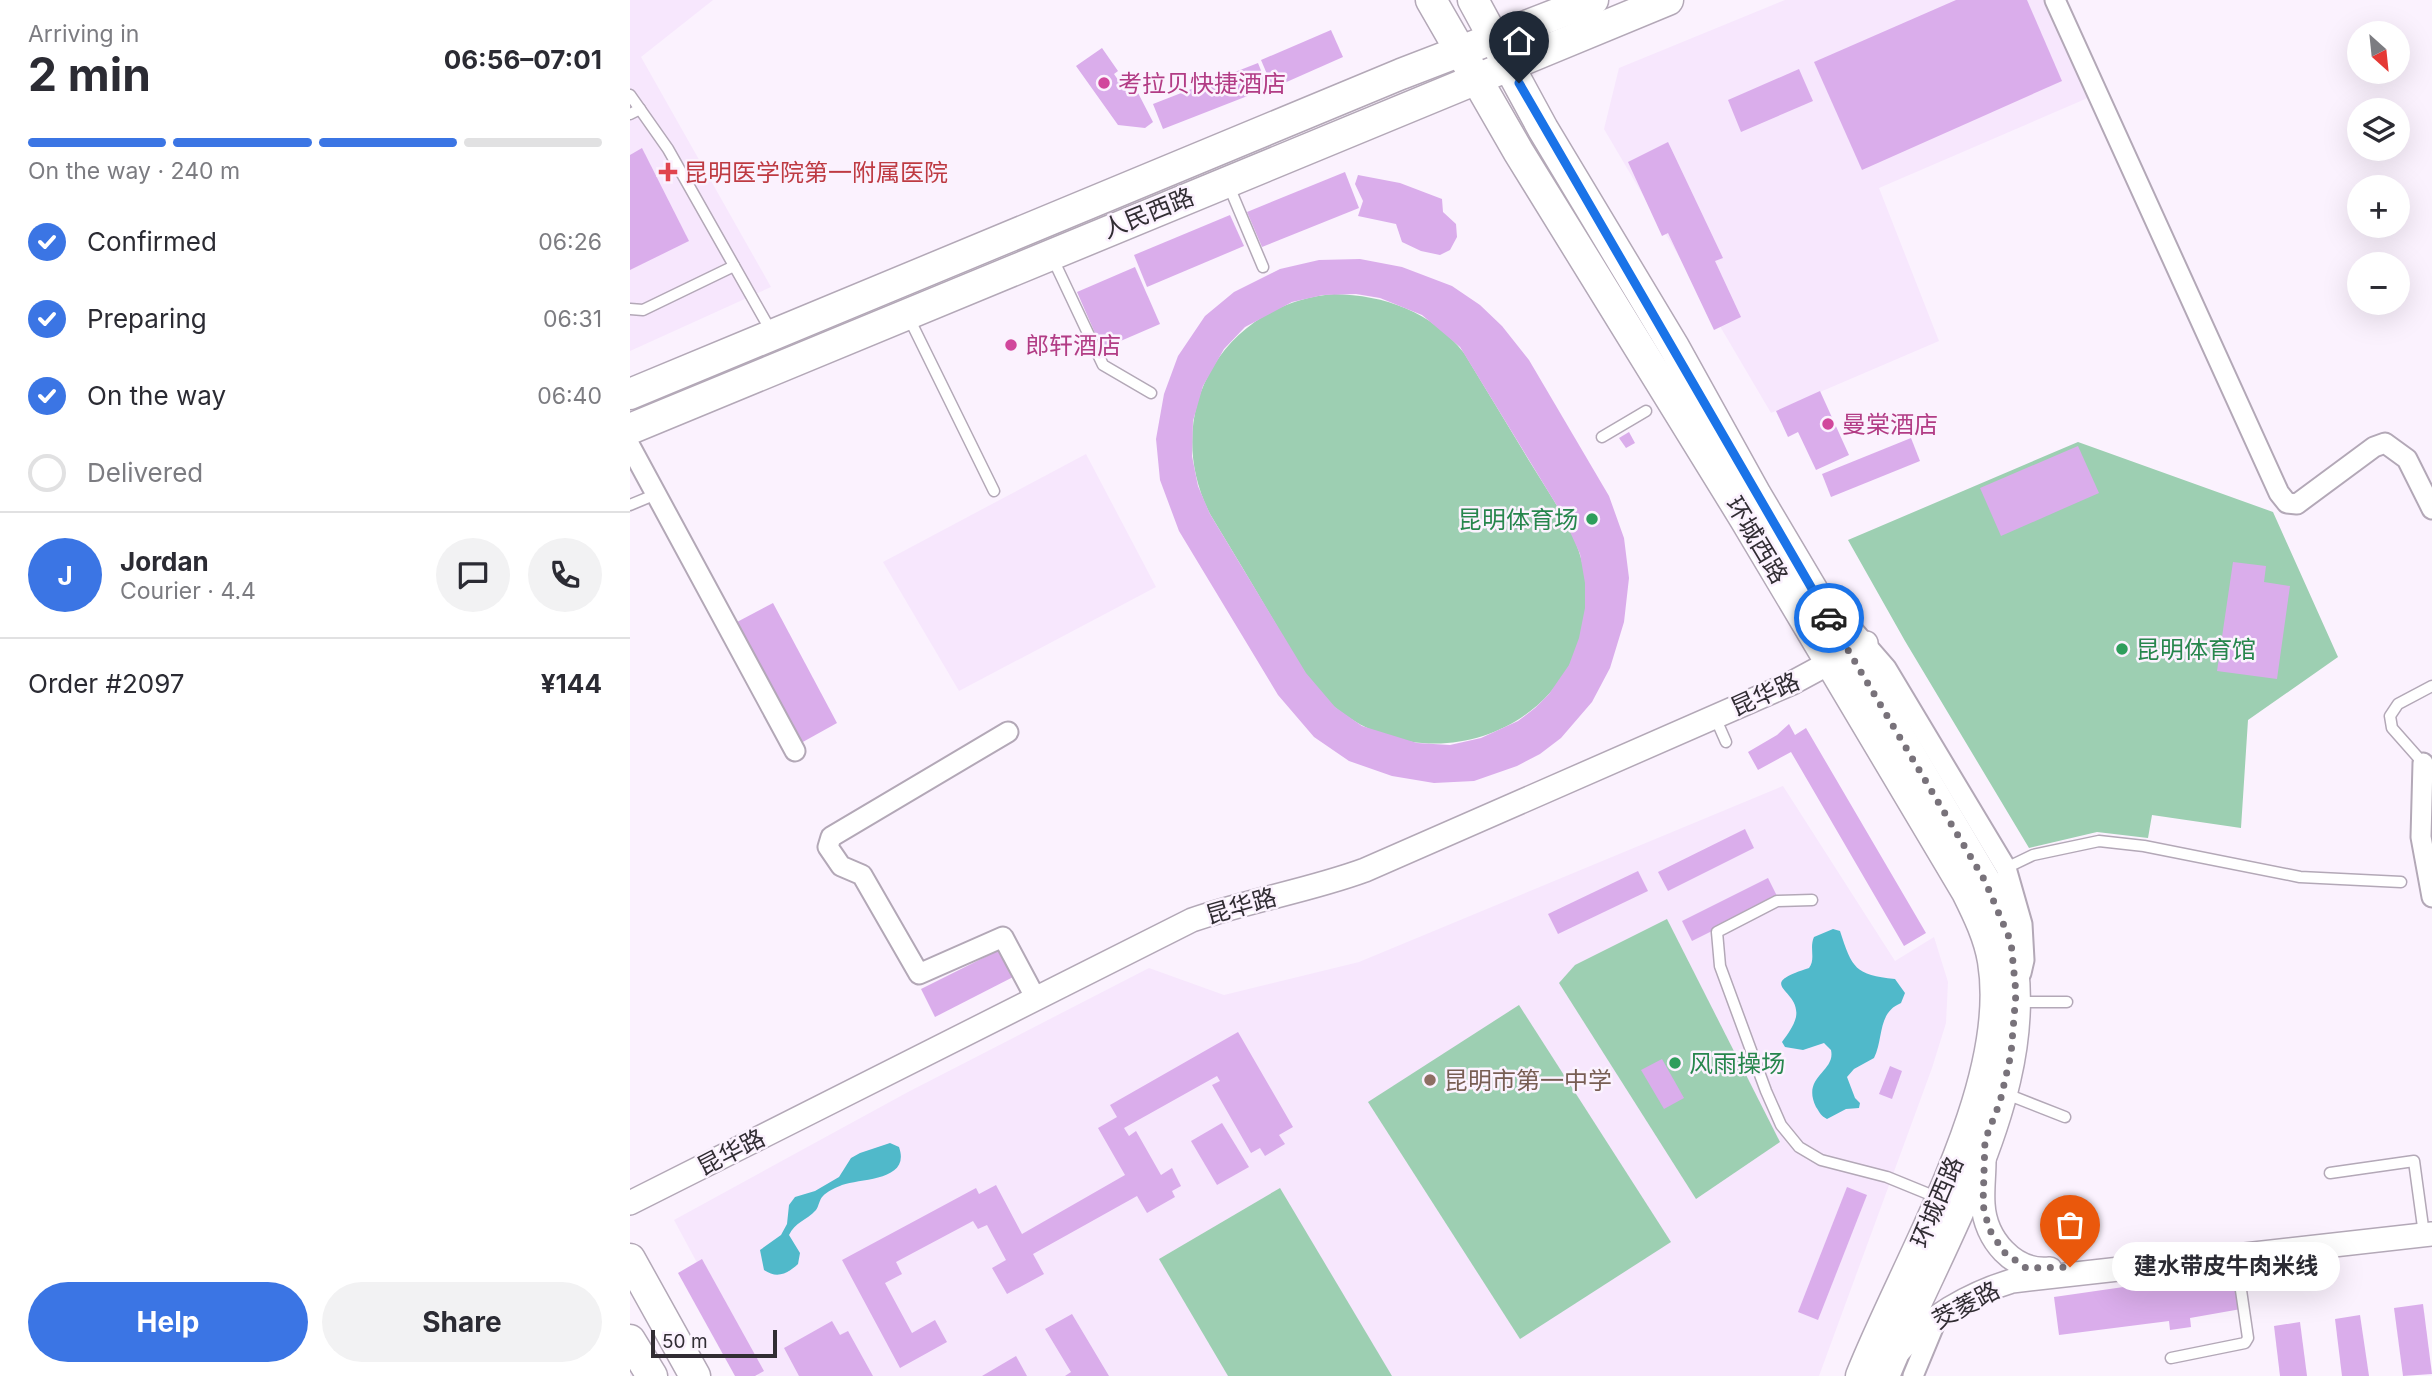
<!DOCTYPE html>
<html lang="en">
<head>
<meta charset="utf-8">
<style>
	body { margin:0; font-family:Inter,"Noto Sans SC",sans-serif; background:#f2f2f3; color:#2b2b33; height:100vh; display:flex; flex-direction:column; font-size:26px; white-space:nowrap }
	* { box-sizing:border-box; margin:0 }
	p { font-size:23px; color:#7c7c81 }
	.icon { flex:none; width:38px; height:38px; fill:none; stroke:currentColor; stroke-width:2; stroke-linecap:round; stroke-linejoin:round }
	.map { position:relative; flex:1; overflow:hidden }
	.details { display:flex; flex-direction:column; background:#fff; width:630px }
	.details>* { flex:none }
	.needle { width:46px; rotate:153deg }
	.fabs { position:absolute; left:1717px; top:21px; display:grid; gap:14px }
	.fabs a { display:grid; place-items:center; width:63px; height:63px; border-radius:50%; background:#fff; box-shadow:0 7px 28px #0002; font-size:35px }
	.scale { position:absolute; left:21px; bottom:18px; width:126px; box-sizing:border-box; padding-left:7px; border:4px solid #312d33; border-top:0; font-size:19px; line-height:24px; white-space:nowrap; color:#312d33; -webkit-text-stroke:5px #fbf2fe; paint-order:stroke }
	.pin { position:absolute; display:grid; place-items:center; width:60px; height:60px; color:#fff; margin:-72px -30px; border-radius:50% 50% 50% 0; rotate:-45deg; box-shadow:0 0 7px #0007 }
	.pin .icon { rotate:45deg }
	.courier { position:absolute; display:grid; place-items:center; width:70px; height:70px; margin:-35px; border:5px solid #1a73e8; border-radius:50%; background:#fff; color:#222; box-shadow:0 2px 9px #0007 }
	.bubble { position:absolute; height:49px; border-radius:24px; background:#fff; box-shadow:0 7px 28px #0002; font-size:23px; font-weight:700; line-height:49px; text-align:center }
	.overview em { font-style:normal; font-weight:700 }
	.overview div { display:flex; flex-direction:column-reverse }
	.overview { display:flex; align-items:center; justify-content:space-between; height:119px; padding:0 28px }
	h1 { font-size:46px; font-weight:700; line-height:52px }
	.bar { display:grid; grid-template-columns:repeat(4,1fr); gap:10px 7px; align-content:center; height:84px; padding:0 28px }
	.bar i { height:9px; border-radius:5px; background:#e1e1e2 }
	.bar .current { background:#3b75e4 }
	.bar p { grid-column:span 4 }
	.line { display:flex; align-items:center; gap:18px; padding:0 28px; border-top:2px solid #e1e1e2 }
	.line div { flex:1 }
	.round { display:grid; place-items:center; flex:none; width:74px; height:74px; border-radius:37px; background:#f2f2f3 }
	ol { padding:0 28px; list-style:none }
	li { display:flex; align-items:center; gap:21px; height:77px }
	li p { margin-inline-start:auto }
	li .icon { padding:7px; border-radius:50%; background:#3b75e4; color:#fff; stroke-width:4 }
	li:last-child { color:#7c7c81 }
	li i { width:38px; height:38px; border:4px solid #e1e1e2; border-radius:50% }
	.action { display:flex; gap:14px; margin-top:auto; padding:14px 28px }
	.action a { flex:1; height:80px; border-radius:42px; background:#3b75e4; color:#fff; font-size:28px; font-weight:700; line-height:80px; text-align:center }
	.action a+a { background:#f2f2f3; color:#2b2b33 }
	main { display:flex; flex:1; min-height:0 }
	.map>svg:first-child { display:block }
	.built { fill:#f7e7fd }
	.green { fill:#9dcfb2 }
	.water { fill:#50b9ca }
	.building { fill:#daadeb; fill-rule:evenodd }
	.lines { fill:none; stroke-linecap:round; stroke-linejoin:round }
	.service-casing { stroke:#b3a8b7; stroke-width:13 }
	.minor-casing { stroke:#b3a8b7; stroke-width:23 }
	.tertiary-casing { stroke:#b3a8b7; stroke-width:26 }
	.primary-casing { stroke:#b3a8b7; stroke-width:33 }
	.service { stroke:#fff; stroke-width:10 }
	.minor { stroke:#fff; stroke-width:19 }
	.tertiary { stroke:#fff; stroke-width:23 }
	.primary { stroke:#fff; stroke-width:30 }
	.done { stroke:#78727a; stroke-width:7; stroke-dasharray:0 12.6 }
	.route { stroke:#1a73e8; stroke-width:9 }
	.hotel-dot { fill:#d1479c; stroke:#fbf2fe; stroke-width:2.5 }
	.health-dot { fill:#e0444e; stroke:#fbf2fe; stroke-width:2.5 }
	.leisure-dot { fill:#2e9e5b; stroke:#fbf2fe; stroke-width:2.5 }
	.education-dot { fill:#8d6e63; stroke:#fbf2fe; stroke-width:2.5 }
	.labels { text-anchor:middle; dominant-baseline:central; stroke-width:5; stroke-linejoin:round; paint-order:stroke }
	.hotel-label { font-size:24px; fill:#b23c85; stroke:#fbf2fe; text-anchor:start }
	.health-label { font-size:24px; fill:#be3a42; stroke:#fbf2fe; text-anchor:start }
	.street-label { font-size:24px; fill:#312d33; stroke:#fbf2fe }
	.leisure-label { font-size:24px; fill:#27864d; stroke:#fbf2fe; text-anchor:start }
	.education-label { font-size:24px; fill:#785e54; stroke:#fbf2fe; text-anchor:start }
</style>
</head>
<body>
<main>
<section class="details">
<div class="overview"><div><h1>2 min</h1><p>Arriving in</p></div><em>06:56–07:01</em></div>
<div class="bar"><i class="current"></i><i class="current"></i><i class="current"></i><i></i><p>On the way · 240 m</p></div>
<ol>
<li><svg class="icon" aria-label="check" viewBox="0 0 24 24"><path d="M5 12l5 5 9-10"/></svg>Confirmed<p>06:26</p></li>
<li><svg class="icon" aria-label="check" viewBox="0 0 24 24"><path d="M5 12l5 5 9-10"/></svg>Preparing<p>06:31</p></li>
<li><svg class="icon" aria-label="check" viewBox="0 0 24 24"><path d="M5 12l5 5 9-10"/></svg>On the way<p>06:40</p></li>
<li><i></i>Delivered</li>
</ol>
<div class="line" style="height:126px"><b class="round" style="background:#3b75e4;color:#fff">J</b><div><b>Jordan</b><p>Courier · 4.4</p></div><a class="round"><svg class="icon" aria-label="chat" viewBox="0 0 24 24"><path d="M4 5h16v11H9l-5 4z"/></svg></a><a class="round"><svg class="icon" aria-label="phone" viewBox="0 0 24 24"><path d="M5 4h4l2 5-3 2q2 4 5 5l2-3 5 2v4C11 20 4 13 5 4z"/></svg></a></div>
<div class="line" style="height:91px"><div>Order #2097</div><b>¥144</b></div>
<div class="action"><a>Help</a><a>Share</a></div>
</section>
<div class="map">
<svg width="1802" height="1376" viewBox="0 0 1802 1376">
	<rect width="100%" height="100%" fill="#fbf2fe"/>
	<!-- built -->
	<g class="built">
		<polygon points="0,0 83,0 11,57 141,287 0,351"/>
		<polygon points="1155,0 1417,0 1460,97 1249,188 1309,341 1141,413 974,129 989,68"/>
		<polygon points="456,454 526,587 329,691 253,562"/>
		<polygon points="1153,786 1265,961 1304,937 1318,982 1316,1023 1302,1068 1189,1376 128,1376 44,1220 278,1092 519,968 594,995 729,962"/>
	</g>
	<!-- green -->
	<g class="green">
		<path d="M 704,294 C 755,295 802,312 834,353 C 857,391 880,429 903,467 C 922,498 945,530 953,566 C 981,708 817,796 707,709 C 681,689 665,655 648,628 C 626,590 603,552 580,514 C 529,414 593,303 704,294 Z"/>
		<polygon points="1448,442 1643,512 1708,657 1618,720 1611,828 1522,815 1518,838 1467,832 1399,848 1275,641 1218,540"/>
		<polygon points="1037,919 1150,1142 1066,1199 929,983 945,965"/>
		<polygon points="889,1005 1041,1242 890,1339 738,1102"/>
		<polygon points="650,1188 762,1376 598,1376 529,1259"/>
	</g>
	<!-- water -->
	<g class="water">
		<path d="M 1203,929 L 1210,931 C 1222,968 1225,975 1265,979 L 1275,993 L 1271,1003 C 1247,1013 1254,1038 1244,1058 L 1224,1069 L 1217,1077 L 1225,1098 L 1230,1103 L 1229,1108 L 1216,1109 L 1197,1119 C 1191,1116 1190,1113 1186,1107 C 1171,1076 1206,1072 1201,1050 L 1194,1043 L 1173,1050 L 1155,1047 L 1152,1042 C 1157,1035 1164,1026 1166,1017 C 1171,988 1122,986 1179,968 C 1186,959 1179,948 1184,937 Z"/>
		<path d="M 260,1143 L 269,1147 C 281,1181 232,1178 212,1185 C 207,1187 196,1192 193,1196 C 189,1200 189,1206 186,1210 C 176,1221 165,1222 159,1235 L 170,1253 L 168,1264 C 157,1274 147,1279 134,1270 L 130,1250 L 151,1235 L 157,1224 L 159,1205 L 165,1197 L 185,1191 L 209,1177 L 221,1158 L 230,1153 Z"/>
	</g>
	<!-- building -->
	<g class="building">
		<polygon points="1326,0 1397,0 1432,81 1232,170 1184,62"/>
		<polygon points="701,30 713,57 643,88 631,60"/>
		<polygon points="472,48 488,71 484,74 499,96 507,91 523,122 515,128 488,125 446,66"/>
		<polygon points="628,63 638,88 533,129 523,104"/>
		<polygon points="1169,69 1183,101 1111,132 1098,100"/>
		<polygon points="1038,142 1093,258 1085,261 1111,317 1084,330 1038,233 1032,236 998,162"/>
		<polygon points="12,148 59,241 0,270 0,155"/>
		<polygon points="715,172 729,208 632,247 617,212"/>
		<polygon points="728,175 770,183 812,199 813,212 826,224 827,237 820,250 810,255 791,251 772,242 766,224 728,216 733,201 725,184"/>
		<polygon points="600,215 614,246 517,287 504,255"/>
		<path d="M 730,259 L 772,267 L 822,286 L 850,305 L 872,326 L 899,360 L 979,496 L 994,538 L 999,578 L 994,622 L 980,668 L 962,702 L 931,738 L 910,754 L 887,766 L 844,781 L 804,783 L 762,776 L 719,761 L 684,737 L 648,695 L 549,531 L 530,480 L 526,439 L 534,394 L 548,356 L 575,316 L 604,292 L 650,269 L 689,260 ZM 726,294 L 750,298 L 792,315 L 830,347 L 932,514 L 950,554 L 955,583 L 955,608 L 949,638 L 939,665 L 919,694 L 905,708 L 888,721 L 851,738 L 820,745 L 787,743 L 732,726 L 705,707 L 676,673 L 580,514 L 568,486 L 562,456 L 563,421 L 573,386 L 594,349 L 615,327 L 662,302 L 693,295 Z"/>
		<polygon points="505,267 530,324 472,349 447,292"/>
		<polygon points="1190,391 1219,455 1186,470 1168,432 1158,437 1146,411"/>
		<polygon points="999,432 1005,443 996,448 989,438"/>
		<polygon points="1281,438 1290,461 1201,497 1192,474"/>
		<polygon points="1448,446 1469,493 1371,536 1350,488"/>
		<polygon points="1603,562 1636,566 1634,582 1660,586 1647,679 1587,671"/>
		<polygon points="143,603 207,723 171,743 107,622"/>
		<polygon points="1159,724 1165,735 1176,728 1296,933 1274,946 1161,752 1128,770 1118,752 1147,735"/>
		<polygon points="1115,829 1124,848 1038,891 1028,872"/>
		<polygon points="1008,871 1018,891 928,934 918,914"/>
		<polygon points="1138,878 1148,898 1062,941 1052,921"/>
		<polygon points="377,946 391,973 305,1017 291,989"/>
		<polygon points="608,1032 663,1127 649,1135 655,1144 635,1156 630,1148 621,1153 582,1085 590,1081 587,1076 494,1128 499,1136 506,1131 531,1175 542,1168 551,1186 542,1191 545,1197 517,1213 507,1196 403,1254 414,1274 377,1294 362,1268 376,1260 357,1225 348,1229 343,1221 266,1262 272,1274 255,1283 282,1333 305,1320 317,1342 270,1368 212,1260 346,1188 349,1194 366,1185 392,1234 495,1175 468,1128 487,1117 480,1105"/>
		<polygon points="1032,1059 1054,1098 1034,1109 1011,1070"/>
		<polygon points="1260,1066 1272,1071 1262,1099 1249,1094"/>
		<polygon points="592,1123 619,1167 587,1185 561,1141"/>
		<polygon points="1217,1187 1237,1195 1188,1320 1168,1312"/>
		<polygon points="72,1259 134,1371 125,1376 105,1376 48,1273"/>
		<polygon points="1605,1271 1611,1309 1560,1318 1561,1327 1540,1330 1539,1321 1429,1335 1424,1297"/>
		<polygon points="1793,1304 1802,1374 1773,1376 1764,1308"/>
		<polygon points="442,1314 479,1376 435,1376 441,1372 415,1329"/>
		<polygon points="1730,1315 1739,1376 1712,1376 1705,1319"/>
		<polygon points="202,1321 210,1335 218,1331 243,1376 169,1376 154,1348"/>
		<polygon points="1670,1322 1677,1376 1650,1376 1644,1326"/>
		<polygon points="386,1356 397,1376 352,1376"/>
	</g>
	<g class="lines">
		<!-- service casing -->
		<g class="service-casing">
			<g id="service">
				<polyline points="0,95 38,149 141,331"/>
				<polyline points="0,114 10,109"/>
				<polyline points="598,184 633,267"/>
				<polyline points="422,257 473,365 521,393"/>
				<polyline points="0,309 13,310 104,266"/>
				<polyline points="278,316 364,491"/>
				<polyline points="972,437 1016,411"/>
				<polyline points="0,505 24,495"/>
				<polyline points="1085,717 1096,742"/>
				<polyline points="1793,763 1762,728 1760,716 1768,704 1802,686"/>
				<polyline points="1376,868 1403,855 1469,841 1514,846 1670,877 1771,882"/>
				<polyline points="1182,900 1147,901 1087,932 1090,966 1136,1091 1151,1125 1169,1147 1191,1160 1257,1177 1306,1197"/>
				<polyline points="1387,1002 1437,1002"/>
				<polyline points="1374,1093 1435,1117"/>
				<polyline points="1700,1173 1784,1161 1793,1227"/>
				<polyline points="1541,1358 1615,1343 1618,1338 1606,1256"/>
			</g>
		</g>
		<!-- minor casing -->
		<g class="minor-casing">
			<g id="minor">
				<polyline points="1425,0 1649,493 1657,503 1667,504 1744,447 1755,443 1777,459 1802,509"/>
				<polyline points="0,446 165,751"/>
				<polyline points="1203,607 1256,668 1376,868 1392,924 1394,960 1391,973"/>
				<polyline points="378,732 201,837 198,847 211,866 232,875 289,974 373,937 405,997"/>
				<polyline points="1793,763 1791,837 1802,897"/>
				<polyline points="1283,1376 1307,1318"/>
			</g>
		</g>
		<!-- tertiary casing -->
		<g class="tertiary-casing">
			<g id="tertiary">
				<path d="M 1354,1161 C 1354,1175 1352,1190 1353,1204 C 1355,1239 1384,1273 1420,1269"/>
				<path d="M 0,1203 L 562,920 C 619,900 678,891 735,870 L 1162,683 L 1236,643"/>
				<path d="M 1268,1352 C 1297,1318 1339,1294 1382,1281 L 1802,1234"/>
			</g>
		</g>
		<!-- primary casing -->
		<g class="primary-casing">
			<g id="primary">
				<path d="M 801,0 L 888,151 L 1115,519 L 1337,892 C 1348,914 1359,937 1363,961 C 1384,1087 1277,1260 1231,1376"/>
				<path d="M 843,0 L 913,129 L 1044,347 L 1126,495 L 1355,881 C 1444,1040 1313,1227 1254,1376"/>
				<polyline points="0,394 771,74 963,0"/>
				<polyline points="0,429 1038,0"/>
				<polyline points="0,1259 65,1376"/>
				<polyline points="0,1340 22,1376"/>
			</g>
		</g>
		<!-- service -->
		<use href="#service" class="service"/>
		<!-- minor -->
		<use href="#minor" class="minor"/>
		<!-- tertiary -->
		<use href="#tertiary" class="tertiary"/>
		<!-- primary -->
		<use href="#primary" class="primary"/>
	</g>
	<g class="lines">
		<!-- done -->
		<polyline class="done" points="1199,618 1355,881 1381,942 1386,993 1381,1054 1370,1102 1355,1140 1353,1205 1359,1229 1374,1252 1396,1268 1440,1267"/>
		<!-- route -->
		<polyline class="route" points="889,83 1199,618"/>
	</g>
	<!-- markers -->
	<g class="hotel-dot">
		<circle cx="474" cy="83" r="7"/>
		<circle cx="381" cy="345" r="7"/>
		<circle cx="1198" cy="424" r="7"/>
	</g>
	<path class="health-dot" d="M34.5 161.5h7v7h7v7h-7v7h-7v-7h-7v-7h7z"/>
	<g class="leisure-dot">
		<circle cx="962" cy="519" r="7"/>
		<circle cx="1492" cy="649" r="7"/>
		<circle cx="1045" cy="1063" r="7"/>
	</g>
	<circle class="education-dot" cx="800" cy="1080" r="7"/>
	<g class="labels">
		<!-- hotel labels -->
		<g class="hotel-label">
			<text x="488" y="83">考拉贝快捷酒店</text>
			<text x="395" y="345">郎轩酒店</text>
			<text x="1212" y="424">曼棠酒店</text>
		</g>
		<!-- health labels -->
		<g class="health-label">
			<text x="54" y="172">昆明医学院第一附属医院</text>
		</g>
		<!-- street labels -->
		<g class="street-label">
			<text transform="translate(518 213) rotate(-22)">人民西路</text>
			<text transform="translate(1127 540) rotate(59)">环城西路</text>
			<text transform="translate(1135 694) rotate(-24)">昆华路</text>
			<text transform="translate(611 906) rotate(-16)">昆华路</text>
			<text transform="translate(101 1152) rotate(-27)">昆华路</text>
			<text transform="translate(1307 1202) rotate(-67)">环城西路</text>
			<text transform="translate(1336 1305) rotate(-28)">茭菱路</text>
		</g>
		<!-- leisure labels -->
		<g class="leisure-label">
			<text x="948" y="519" text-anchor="end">昆明体育场</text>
			<text x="1506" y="649">昆明体育馆</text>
			<text x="1059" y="1063">风雨操场</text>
		</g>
		<!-- education labels -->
		<g class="education-label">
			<text x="814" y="1080">昆明市第一中学</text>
		</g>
	</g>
</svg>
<div class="fabs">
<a><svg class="needle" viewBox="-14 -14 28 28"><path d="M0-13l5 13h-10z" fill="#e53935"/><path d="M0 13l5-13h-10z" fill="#7c7c81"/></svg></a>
<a><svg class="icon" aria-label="layers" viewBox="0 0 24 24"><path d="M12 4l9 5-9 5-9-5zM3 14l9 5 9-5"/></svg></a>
<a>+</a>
<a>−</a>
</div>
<div class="scale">50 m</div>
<div class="pin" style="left:1440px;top:1267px;background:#ea580c"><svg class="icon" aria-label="bag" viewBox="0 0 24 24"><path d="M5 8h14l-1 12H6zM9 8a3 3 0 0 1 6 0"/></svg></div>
<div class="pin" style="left:889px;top:83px;background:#1f2937"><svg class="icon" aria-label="home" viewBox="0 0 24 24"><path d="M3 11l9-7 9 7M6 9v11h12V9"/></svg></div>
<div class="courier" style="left:1199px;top:618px"><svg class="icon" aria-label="car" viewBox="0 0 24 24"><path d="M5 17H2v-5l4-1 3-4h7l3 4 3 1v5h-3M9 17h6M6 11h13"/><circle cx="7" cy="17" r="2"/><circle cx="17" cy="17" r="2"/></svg></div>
<div class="bubble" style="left:1482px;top:1242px;width:228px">建水带皮牛肉米线</div>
</div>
</main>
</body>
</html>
